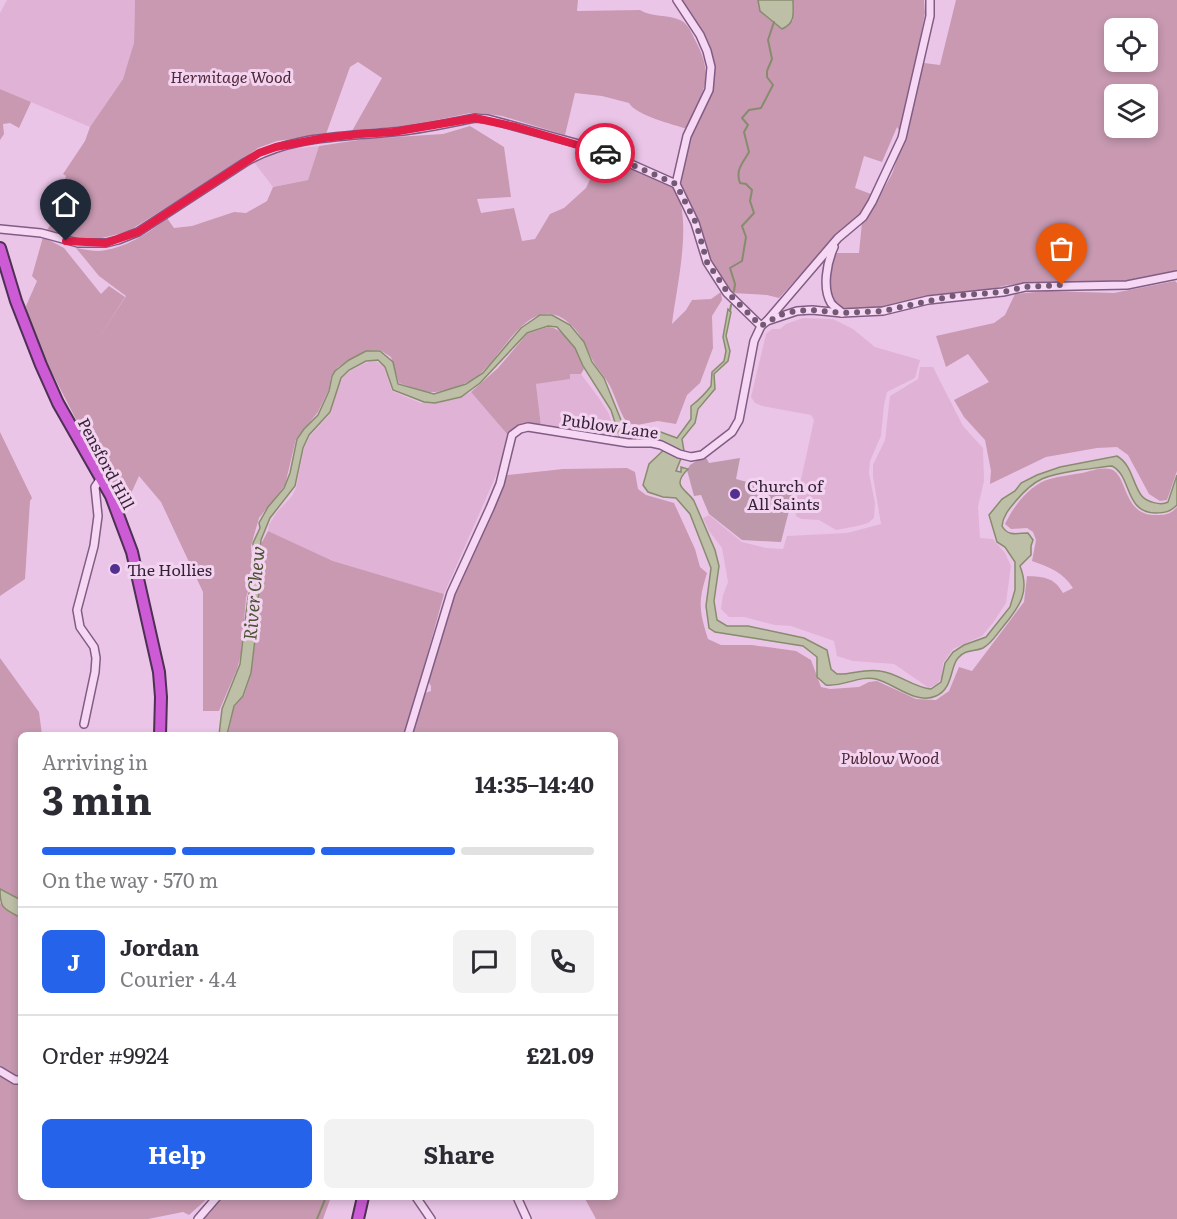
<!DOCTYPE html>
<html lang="en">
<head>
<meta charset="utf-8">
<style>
	body { margin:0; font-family:Literata,serif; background:#f2f2f3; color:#2b2b33; height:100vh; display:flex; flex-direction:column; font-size:22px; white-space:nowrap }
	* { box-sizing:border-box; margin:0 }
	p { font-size:20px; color:#7c7c81 }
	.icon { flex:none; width:33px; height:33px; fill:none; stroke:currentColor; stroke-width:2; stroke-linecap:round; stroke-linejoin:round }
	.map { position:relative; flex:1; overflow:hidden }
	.sheet { position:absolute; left:18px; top:732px; width:600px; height:468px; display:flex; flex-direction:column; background:#fff; border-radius:9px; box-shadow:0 3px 9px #0003 }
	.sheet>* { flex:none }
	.tools { position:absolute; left:1104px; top:18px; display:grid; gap:12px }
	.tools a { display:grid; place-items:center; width:54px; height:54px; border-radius:9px; background:#fff; box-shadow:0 3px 9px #0003; font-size:30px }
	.pin { position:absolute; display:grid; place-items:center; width:51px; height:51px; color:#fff; margin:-62px -26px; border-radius:50% 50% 50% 0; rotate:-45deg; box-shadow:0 0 6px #0007 }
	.pin .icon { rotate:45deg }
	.courier { position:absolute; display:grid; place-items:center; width:60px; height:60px; margin:-30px; border:4px solid #e11d48; border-radius:50%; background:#fff; color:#222; box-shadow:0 2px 8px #0007 }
	.overview em { font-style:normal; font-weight:700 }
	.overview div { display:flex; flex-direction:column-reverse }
	.overview { display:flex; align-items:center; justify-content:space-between; height:102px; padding:0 24px }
	h1 { font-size:39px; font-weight:700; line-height:45px }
	.bar { display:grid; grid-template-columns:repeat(4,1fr); gap:9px 6px; align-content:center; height:72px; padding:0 24px }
	.bar i { height:8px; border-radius:4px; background:#e1e1e2 }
	.bar .active { background:#2563eb }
	.bar p { grid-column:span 4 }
	.line { display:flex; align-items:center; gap:15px; padding:0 24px; border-top:2px solid #e1e1e2 }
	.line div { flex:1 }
	.round { display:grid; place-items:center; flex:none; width:63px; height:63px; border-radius:9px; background:#f2f2f3 }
	.button { display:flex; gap:12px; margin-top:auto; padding:12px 24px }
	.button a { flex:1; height:69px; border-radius:9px; background:#2563eb; color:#fff; font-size:24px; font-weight:700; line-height:69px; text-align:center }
	.button a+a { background:#f2f2f3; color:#2b2b33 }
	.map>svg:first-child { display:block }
	.farmland { fill:#e0b3d6 }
	.green { fill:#c899b1; fill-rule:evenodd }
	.cemetery { fill:#be98ab }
	.water { fill:#bdbfa6; stroke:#888c6e; stroke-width:1.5 }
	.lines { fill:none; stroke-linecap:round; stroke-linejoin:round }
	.stream { stroke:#888c6e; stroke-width:2 }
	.minor-casing { stroke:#815c85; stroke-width:10 }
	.highway-casing { stroke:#4d3053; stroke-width:14 }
	.minor { stroke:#f6d7f4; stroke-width:7 }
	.highway { stroke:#cd5bd5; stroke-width:10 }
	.done { stroke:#735974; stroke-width:6; stroke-dasharray:0 10.8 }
	.route { stroke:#e11d48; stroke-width:8 }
	.poi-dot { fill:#533090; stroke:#f3d4f0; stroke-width:2 }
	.labels { text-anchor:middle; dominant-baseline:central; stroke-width:6; stroke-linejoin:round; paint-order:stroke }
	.park-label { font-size:16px; font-style:italic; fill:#512737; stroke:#f3d4f0 }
	.street-label { font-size:16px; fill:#331f36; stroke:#f3d4f0 }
	.poi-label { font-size:16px; fill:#331f36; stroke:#f3d4f0; text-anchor:start }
	.water-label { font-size:18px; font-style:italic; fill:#49542f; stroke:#f3d4f0 }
</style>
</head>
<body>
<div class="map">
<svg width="1177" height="1219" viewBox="0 0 1177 1219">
	<rect width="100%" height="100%" fill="#ebc5e8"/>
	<!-- farmland -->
	<g class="farmland">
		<polygon points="7,0 135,0 134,43 129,62 123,79 90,127 0,89 0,13"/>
		<polygon points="319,146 308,180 273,187 253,161 281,150"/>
		<polygon points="803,318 833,319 853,329 875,347 920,360 915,378 887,392 884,405 881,436 870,461 869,473 875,503 874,518 868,523 858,526 836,530 819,520 801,519 796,516 795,507 814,420 811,415 762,406 755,403 751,397 766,334 772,329 780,329 786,324"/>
		<polygon points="370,361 376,361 384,367 392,391 421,403 439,403 446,400 457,399 471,392 507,434 498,471 444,594 333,561 268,531 269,525 277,512 292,496 296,488 304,448 310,436 331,413 339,382 349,371"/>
		<polygon points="920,367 933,367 963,426 983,448 984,481 978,507 980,538 993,539 1005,553 1011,566 1006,603 993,623 982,636 953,649 943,663 942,677 937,684 929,688 894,664 853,661 837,656 834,641 791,626 775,625 744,617 729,617 721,609 723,595 728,582 722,548 709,531 703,518 709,515 742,542 766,548 783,549 787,536 847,533 881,524 873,477 873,465 885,440 890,396 918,379"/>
		<polygon points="570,374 581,374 601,401 609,414 616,438 541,426 536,384 569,379"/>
	</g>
	<!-- green -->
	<g class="green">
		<path d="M 135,0 L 578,0 L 577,11 L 640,10 C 653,18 667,14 680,20 C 687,23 691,31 694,38 C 716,77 703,91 687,129 C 672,124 637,116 629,103 L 602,96 L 575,93 L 565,135 L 502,116 L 481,113 L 470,113 L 414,125 L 352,131 L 382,78 L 358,62 L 350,67 L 326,134 L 277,141 L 258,148 L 238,163 L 127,232 L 89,241 L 47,230 L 55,218 L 66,176 L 63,174 L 85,141 L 90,127 L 123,79 L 134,43 Z"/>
		<path d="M 681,0 L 758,0 L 760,11 L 793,21 L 793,0 L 924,0 L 925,13 L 916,62 L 940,65 L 956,0 L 1177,0 L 1177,270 L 1124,282 L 1087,283 L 1048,282 L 1007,285 L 981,292 L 930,297 L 898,306 L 842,309 C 825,296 828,272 834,253 L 859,253 L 862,222 L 870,213 L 892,174 L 904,139 L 897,127 L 882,162 L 864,156 L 855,188 L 871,194 L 860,215 L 839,233 L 779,298 L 767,295 L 733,293 L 709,260 L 702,230 L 681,185 L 684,157 L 690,136 L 711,96 L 714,72 L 710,50 L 693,16 ZM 1114,28 L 1148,28 L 1148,62 L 1114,62 ZM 1114,94 L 1148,94 L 1148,128 L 1114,128 Z"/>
		<polygon points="0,89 31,102 19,128 10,123 3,124 4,134 0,140"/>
		<path d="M 470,126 L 504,147 L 511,197 L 477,199 L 481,213 L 514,208 L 522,241 L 535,239 L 550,214 L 564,208 L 586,188 L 602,155 L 674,187 C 694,217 676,289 672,324 L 686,310 L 692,300 L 711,299 L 721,292 L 722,300 L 712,316 L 713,348 L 700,383 L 687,395 L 676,424 L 658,421 L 637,425 L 627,423 C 619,411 616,398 610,386 C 605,376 597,369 592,359 C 586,346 582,335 571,325 C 533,288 504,353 481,373 C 470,383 444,393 430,392 C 420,391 409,386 399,383 L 391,357 L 380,350 L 366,351 L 338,367 L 331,376 L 329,389 L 318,412 L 296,439 L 285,485 L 259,518 L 251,546 L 253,575 L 246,598 L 241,654 L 237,669 L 219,711 L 203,711 L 203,592 L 161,502 L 139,476 L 123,511 L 45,359 L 29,322 L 26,306 L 37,281 L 32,276 L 43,237 L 64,248 L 101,294 L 109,286 L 125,297 L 97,341 L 126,296 L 99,276 L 76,248 C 83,249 92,251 99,251 C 124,249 149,233 167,218 L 174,228 L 192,226 L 234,212 L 246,213 L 267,201 L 273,187 L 308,180 L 319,146 L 365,139 L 443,134 Z"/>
		<polygon points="1175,281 1177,283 1177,471 1167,500 1160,501 1149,494 1128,455 1117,447 1097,448 1046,457 990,484 991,471 985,440 964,417 954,400 989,382 968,354 946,367 936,336 994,323 1005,315 1015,294 1046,291 1114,293"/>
		<path d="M 548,327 C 561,327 572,344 579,355 C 581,360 581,364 584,369 L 581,374 L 570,374 L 570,379 L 536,384 L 541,426 L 518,426 L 507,434 L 471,392 L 498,368 L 527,334 Z"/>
		<polygon points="0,432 32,498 30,501 25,579 0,596"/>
		<path d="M 627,468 L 635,472 L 638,489 L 646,495 L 674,503 L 695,549 L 700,567 L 707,573 C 698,602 699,610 708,639 L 721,645 L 752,645 L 796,651 L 811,660 L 821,687 L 830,689 L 859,687 L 869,682 L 877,681 L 916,699 L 936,700 L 949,691 L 959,667 L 972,671 L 1024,602 L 1027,576 C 1044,577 1054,577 1063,593 L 1073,588 C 1063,572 1049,567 1032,561 L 1036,540 L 1033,532 L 1027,528 L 1011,529 L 1005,524 C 1013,507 1030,484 1050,479 C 1060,476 1071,475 1082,473 C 1090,471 1101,467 1110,469 C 1128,473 1122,516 1156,515 C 1166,515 1171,514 1177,507 L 1177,1219 L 596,1219 L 584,1197 L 615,1197 L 615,735 L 412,735 L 425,693 L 431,691 L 431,686 L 428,681 L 454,596 L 507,475 L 563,469 Z"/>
		<polygon points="268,531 333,561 444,594 405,735 228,735 234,707 244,696 251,675 256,633 255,614 264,571 261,544"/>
		<polygon points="0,658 39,712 42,735 21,735 21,900 0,889"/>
		<polygon points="0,903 21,918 21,1079 0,1069"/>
		<polygon points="0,1076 14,1084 21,1085 21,1197 209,1197 189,1215 183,1212 148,1219 0,1219"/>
		<polygon points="221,1197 331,1197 323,1219 203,1219 210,1213"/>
	</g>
	<!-- cemetery -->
	<polygon class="cemetery" points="705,456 709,463 740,458 736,479 793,495 781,542 742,540 709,514 701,495 694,496 687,470 690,465"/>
	<!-- water -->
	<g class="water">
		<path d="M 758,0 L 793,0 C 793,13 796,23 782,29 L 760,11 Z"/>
		<path d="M 728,309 L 731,312 L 726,336 L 730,351 L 728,361 L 714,374 L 715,389 L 698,409 L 695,423 L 682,439 L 684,451 L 676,471 L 681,472 L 681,467 L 688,469 C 670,487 687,489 694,501 L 715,550 L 719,566 L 714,601 L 717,620 L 727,626 L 748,626 L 804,638 L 827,650 L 831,669 L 837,674 C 851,675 865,668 880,671 C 898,673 914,688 931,689 L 941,682 L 945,663 L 953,652 L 964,645 L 986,637 L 1010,607 L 1015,590 L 1015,562 L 1005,547 L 997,542 L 989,515 L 1002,499 L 1015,491 L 1021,483 L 1037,475 L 1060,467 L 1117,456 C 1132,465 1132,482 1141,495 C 1146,502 1161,506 1168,502 L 1177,475 L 1177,505 C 1170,512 1165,513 1155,513 C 1124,512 1132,476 1112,466 C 1100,467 1090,469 1079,470 C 1049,475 1036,476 1015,502 C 1009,509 1003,516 1002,526 C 1008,537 1018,533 1028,533 L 1033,540 L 1031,546 L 1031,555 L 1020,566 C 1031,594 1018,608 1002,628 C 996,635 992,643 983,648 C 974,652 965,649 958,658 C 950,667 953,689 936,696 C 916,705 895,684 876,679 C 860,675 843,687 826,685 L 817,677 L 817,657 L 803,646 L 715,632 L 709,628 L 706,606 L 711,568 L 690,514 L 676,498 L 663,497 L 648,492 L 643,485 L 649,464 L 669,445 C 654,436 636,440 620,438 L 611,410 L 583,366 L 575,348 L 557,327 L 548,326 L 527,333 L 480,383 L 461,397 L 435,403 L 424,402 L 393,390 L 385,367 L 378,360 L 366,361 L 349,370 L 341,378 L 330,412 L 309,435 L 303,448 L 295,486 L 270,518 L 261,540 L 260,551 L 263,571 L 255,614 L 256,631 L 251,673 L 243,696 L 234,706 L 227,735 L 219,735 L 222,709 L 240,664 L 248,597 L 255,575 L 253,543 L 260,528 L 259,523 L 268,507 L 284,488 L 290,473 L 297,439 L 304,429 L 318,415 L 329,391 L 332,376 L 335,371 L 349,360 L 366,351 L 380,351 L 393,362 L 398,384 L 434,394 L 466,384 L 483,373 L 521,328 L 540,315 L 552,315 L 570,325 L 584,342 L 592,362 L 604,378 L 625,430 L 633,433 L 658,431 L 677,438 L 691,419 L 691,406 C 699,400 705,394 711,386 L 712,372 L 724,361 L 726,351 L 723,337 Z"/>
		<path d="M 0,889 L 21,900 L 21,918 C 4,908 0,910 0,889 Z"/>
	</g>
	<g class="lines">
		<!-- stream -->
		<g class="stream">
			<path d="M 734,291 L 735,284 L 730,268 L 742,261 L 746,237 L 742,226 L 754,213 L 750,201 L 752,190 L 746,184 L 740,183 C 735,170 743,163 749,152 L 744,132 L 748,125 L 742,118 L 749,110 L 761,108 L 773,85 L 767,77 L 767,71 L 772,59 L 768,40 L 774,22"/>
			<polyline points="730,311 731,305"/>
			<polyline points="317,1219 326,1197"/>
		</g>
		<!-- minor casing -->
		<g class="minor-casing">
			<g id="minor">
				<polyline points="677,0 700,35 707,51 711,67 709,90 687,136 676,184 695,223 707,262 727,293 761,326"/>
				<path d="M 0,229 L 41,233 L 78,243 L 106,243 L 118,240 L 138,232 L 244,163 C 288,136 342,137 392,132 C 420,130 448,123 475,118 L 488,119 L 597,149 L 676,184"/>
				<path d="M 834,247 C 827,262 822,288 831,303 C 834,307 839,310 842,313"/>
				<polyline points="767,321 838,238 863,217 872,202 902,138 930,16 930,0"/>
				<polyline points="84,724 95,672 96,658 94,647 80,627 77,610 94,546 98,516 95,487 101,478"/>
				<polyline points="408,735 451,593 490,508 500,484 512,435 520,429 528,427 628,443 652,443 661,445 679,454 691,457 702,455 732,432 739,420 754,341 761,326 767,321 797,311 812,310 842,313 883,311 928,300 1003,292 1025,287 1127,285 1177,275"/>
				<polyline points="0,1071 15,1080 21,1080"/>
				<polyline points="416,1197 431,1219"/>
				<polyline points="517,1197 527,1219"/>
				<polyline points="198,1219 217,1197"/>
			</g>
		</g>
		<!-- highway casing -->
		<g class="highway-casing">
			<g id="highway">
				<polyline points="0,248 16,301 41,365 58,403 111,496 132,552 159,672 161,697 160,735"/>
				<polyline points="358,1219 363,1197"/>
			</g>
		</g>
		<!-- minor -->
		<use href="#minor" class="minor"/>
		<!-- highway -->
		<use href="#highway" class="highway"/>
	</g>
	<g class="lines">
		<!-- done -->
		<polyline class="done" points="605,153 676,184 696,223 707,262 728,293 761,326 780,315 796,311 812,310 842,313 883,311 952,296 1003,292 1025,287 1062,285"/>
		<!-- route -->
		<polyline class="route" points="66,241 106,243 138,232 259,153 276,147 324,138 360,134 393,132 475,118 516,127 605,153"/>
	</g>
	<!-- markers -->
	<g class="poi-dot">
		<circle cx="735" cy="494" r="6"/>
		<circle cx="115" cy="569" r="6"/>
	</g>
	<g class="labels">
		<!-- park labels -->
		<g class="park-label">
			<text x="231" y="76">Hermitage Wood</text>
			<text x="890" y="757">Publow Wood</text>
		</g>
		<!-- street labels -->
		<g class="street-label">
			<text transform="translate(610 425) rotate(8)">Publow Lane</text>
			<text transform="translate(107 463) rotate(62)">Pensford Hill</text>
		</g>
		<!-- poi labels -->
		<g class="poi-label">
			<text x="747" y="485">Church of<tspan x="747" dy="18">All Saints</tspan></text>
			<text x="127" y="569">The Hollies</text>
		</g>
		<!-- water labels -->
		<g class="water-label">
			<text transform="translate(253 593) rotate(-85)">River Chew</text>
		</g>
	</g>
</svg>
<div class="tools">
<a><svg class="icon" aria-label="locate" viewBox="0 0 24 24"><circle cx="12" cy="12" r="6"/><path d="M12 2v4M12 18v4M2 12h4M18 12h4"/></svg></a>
<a><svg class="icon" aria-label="layers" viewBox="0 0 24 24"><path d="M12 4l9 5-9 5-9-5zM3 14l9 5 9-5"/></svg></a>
</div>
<div class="pin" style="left:1062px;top:285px;background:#ea580c"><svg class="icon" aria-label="bag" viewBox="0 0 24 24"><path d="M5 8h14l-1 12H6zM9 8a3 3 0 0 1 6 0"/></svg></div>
<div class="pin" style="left:66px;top:241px;background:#1f2937"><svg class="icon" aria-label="home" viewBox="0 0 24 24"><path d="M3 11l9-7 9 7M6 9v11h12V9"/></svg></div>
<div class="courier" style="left:605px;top:153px"><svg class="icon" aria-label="car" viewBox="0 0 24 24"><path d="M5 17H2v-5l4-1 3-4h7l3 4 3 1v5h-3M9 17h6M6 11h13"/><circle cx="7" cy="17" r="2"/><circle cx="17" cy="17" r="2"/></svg></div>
<section class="sheet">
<div class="overview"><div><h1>3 min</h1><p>Arriving in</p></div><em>14:35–14:40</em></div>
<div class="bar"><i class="active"></i><i class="active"></i><i class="active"></i><i></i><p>On the way · 570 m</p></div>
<div class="line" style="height:108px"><b class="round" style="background:#2563eb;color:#fff">J</b><div><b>Jordan</b><p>Courier · 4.4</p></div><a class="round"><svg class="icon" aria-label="chat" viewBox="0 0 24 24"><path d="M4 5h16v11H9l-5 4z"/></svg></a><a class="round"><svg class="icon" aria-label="phone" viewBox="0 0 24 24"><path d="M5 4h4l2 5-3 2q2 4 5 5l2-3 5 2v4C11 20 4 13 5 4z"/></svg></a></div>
<div class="line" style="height:78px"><div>Order #9924</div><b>£21.09</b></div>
<div class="button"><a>Help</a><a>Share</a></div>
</section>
</div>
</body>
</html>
